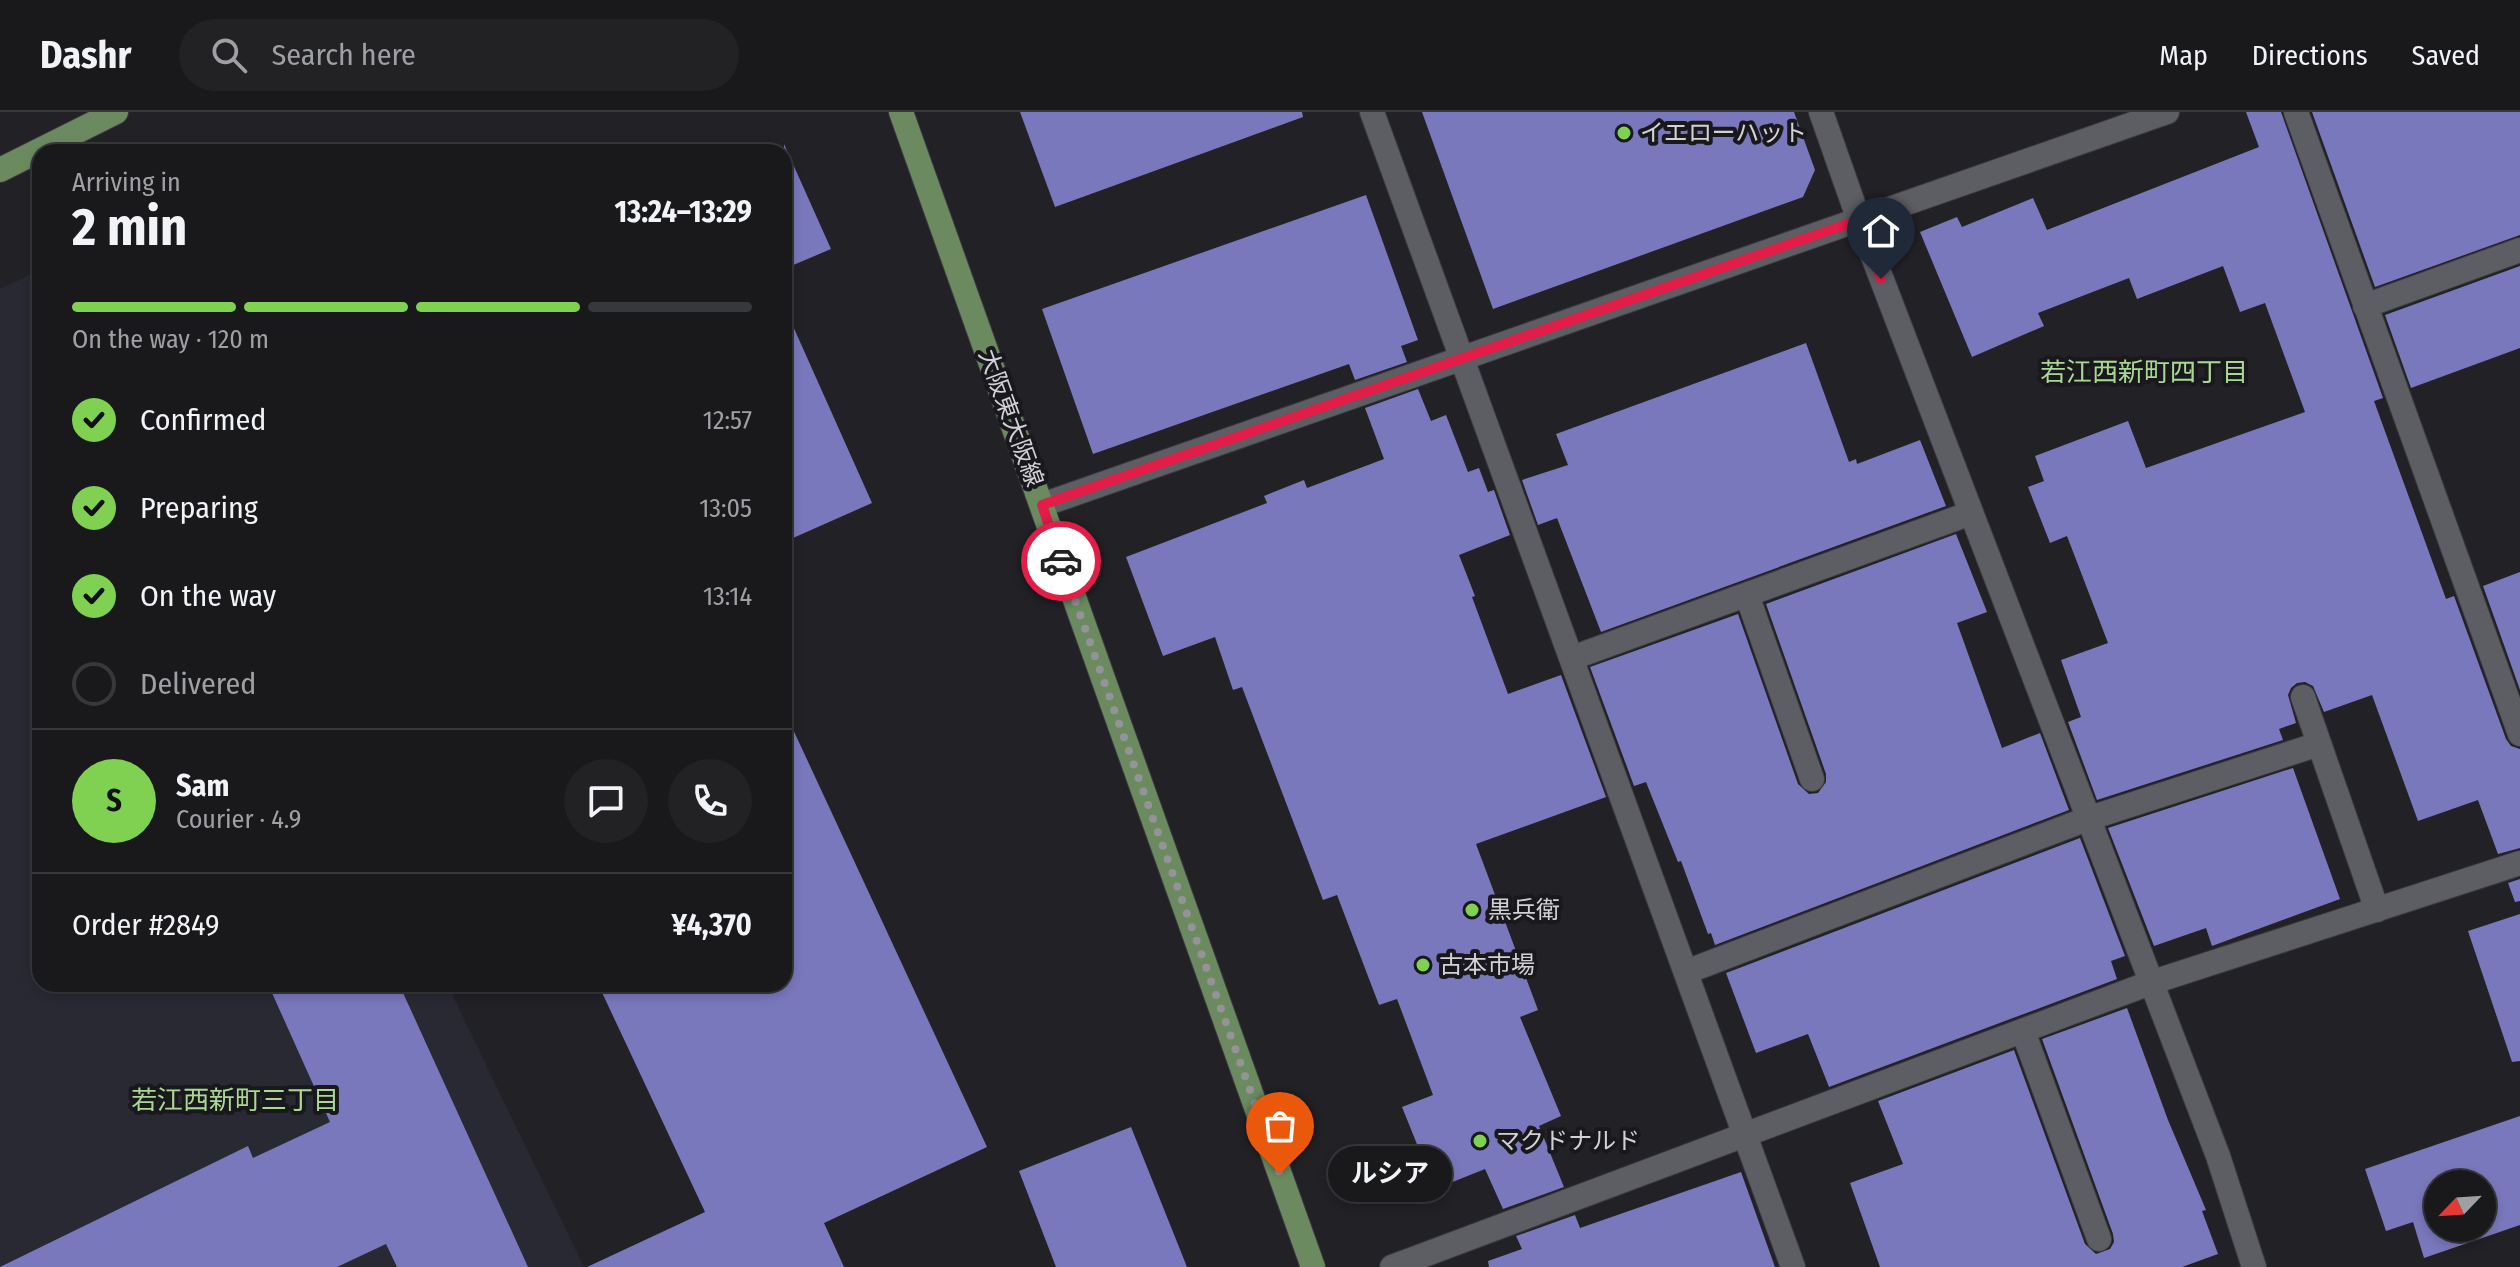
<!DOCTYPE html>
<html lang="en">
<head>
<meta charset="utf-8">
<style>
	body { margin:0; font-family:"Fira Sans Condensed","Noto Sans JP",sans-serif; background:#222225; color:#f1f3f6; height:100vh; display:flex; flex-direction:column; font-size:30px; white-space:nowrap }
	* { box-sizing:border-box; margin:0 }
	p { font-size:26px; color:#9fa0a3 }
	.icon { flex:none; width:44px; height:44px; fill:none; stroke:currentColor; stroke-width:2; stroke-linecap:round; stroke-linejoin:round }
	.map { position:relative; flex:1; overflow:hidden }
	.drawer { position:absolute; left:32px; top:32px; width:760px; height:848px; display:flex; flex-direction:column; background:#19191c; border-radius:24px; box-shadow:0 4px 12px #0003,0 0 0 2px #37383b }
	.drawer>* { flex:none }
	.needle { width:52px; rotate:245deg }
	.fabs { position:absolute; left:2424px; top:1058px; display:grid; gap:16px }
	.fabs a { display:grid; place-items:center; width:72px; height:72px; border-radius:50%; background:#19191c; box-shadow:0 4px 12px #0003,0 0 0 2px #37383b; font-size:40px }
	.pin { position:absolute; display:grid; place-items:center; width:68px; height:68px; color:#fff; margin:-82px -34px; border-radius:50% 50% 50% 0; rotate:-45deg; box-shadow:0 0 8px #0007 }
	.pin .icon { rotate:45deg }
	.courier { position:absolute; display:grid; place-items:center; width:80px; height:80px; margin:-40px; border:6px solid #e11d48; border-radius:50%; background:#fff; color:#222; box-shadow:0 2px 10px #0007 }
	.bubble { position:absolute; height:56px; border-radius:28px; background:#19191c; box-shadow:0 4px 12px #0003,0 0 0 2px #37383b; font-size:26px; font-weight:700; line-height:56px; text-align:center }
	.headline em { font-style:normal; font-weight:700 }
	.headline div { display:flex; flex-direction:column-reverse }
	.headline { display:flex; align-items:center; justify-content:space-between; height:136px; padding:0 40px }
	h1 { font-size:52px; font-weight:700; line-height:60px }
	.bar { display:grid; grid-template-columns:repeat(4,1fr); gap:12px 8px; align-content:center; height:96px; padding:0 40px }
	.bar i { height:10px; border-radius:6px; background:#37383b }
	.bar .active { background:#80d051 }
	.bar p { grid-column:span 4 }
	.line { display:flex; align-items:center; gap:20px; padding:0 40px; border-top:2px solid #37383b }
	.line div { flex:1 }
	.round { display:grid; place-items:center; flex:none; width:84px; height:84px; border-radius:42px; background:#222225 }
	ol { padding:0 40px; list-style:none }
	li { display:flex; align-items:center; gap:24px; height:88px }
	li p { margin-inline-start:auto }
	li .icon { padding:8px; border-radius:50%; background:#80d051; color:#111; stroke-width:4 }
	li:last-child { color:#9fa0a3 }
	li i { width:44px; height:44px; border:4px solid #37383b; border-radius:50% }
	header { display:flex; align-items:center; gap:48px; box-sizing:border-box; height:112px; padding:0 40px; background:#19191c; border-bottom:2px solid #37383b }
	header strong { font-size:38px }
	nav { display:flex; gap:44px; margin-inline-start:auto; font-size:28px }
	.search { width:560px; height:72px; background:#222225; display:flex; align-items:center; gap:20px; box-sizing:border-box; padding:0 28px; border-radius:44px; color:#9fa0a3; font-size:30px }
	.map>svg:first-child { display:block }
	.built { fill:#292934 }
	.building { fill:#7a78bc; fill-rule:evenodd }
	.lines { fill:none; stroke-linecap:round; stroke-linejoin:round }
	.minor-casing { stroke:#3b3b3f; stroke-width:26 }
	.major-casing { stroke:#3b3b3f; stroke-width:26 }
	.minor { stroke:#5d5e64; stroke-width:24 }
	.major { stroke:#6c8a60; stroke-width:24 }
	.done { stroke:#949498; stroke-width:8; stroke-dasharray:0 14.4 }
	.route { stroke:#e11d48; stroke-width:10 }
	.poi-dot { fill:#80d051; stroke:#18181d; stroke-width:3 }
	.labels { text-anchor:middle; dominant-baseline:central; stroke-width:8; stroke-linejoin:round; paint-order:stroke }
	.poi-label { font-size:24px; fill:#d2d2d6; stroke:#18181d; text-anchor:start }
	.street-label { font-size:24px; fill:#d2d2d6; stroke:#18181d }
	.neighbourhood-label { font-size:26px; fill:#abd795; stroke:#18181d }
</style>
</head>
<body>
<header>
<strong>Dashr</strong>
<div class="search"><svg class="icon" aria-label="search" viewBox="0 0 24 24"><circle cx="10" cy="10" r="6"/><path d="M15 15l6 6"/></svg>Search here</div>
<nav><a>Map</a><a>Directions</a><a>Saved</a></nav>
</header>
<div class="map">
<svg width="2520" height="1155" viewBox="0 0 2520 1155">
	<rect width="100%" height="100%" fill="#212126"/>
	<!-- built -->
	<polygon class="built" points="40,158 40,872 447,872 584,1155 0,1155 0,177"/>
	<!-- building -->
	<g class="building">
		<polygon points="1020,0 1302,0 1303,5 1055,95"/>
		<polygon points="1422,0 1794,0 1815,58 1803,85 1493,197"/>
		<polygon points="2246,0 2281,0 2383,286 2374,289 2446,487 2454,484 2506,627 2511,634 2520,637 2520,736 2498,742 2478,688 2418,709 2372,583 2324,600 2313,574 2305,570 2297,571 2291,576 2288,583 2296,611 2279,617 2283,628 2097,688 2068,610 2081,605 2061,548 2108,531 2067,424 2050,431 2028,375 2044,369 2035,344 2128,309 2146,356 2305,300 2265,191 2240,200 2223,154 2137,187 2129,166 2038,201 2044,214 1972,245 1920,120 1957,105 1962,115 2033,86 2047,118 2259,35"/>
		<polygon points="2312,0 2520,0 2520,123 2375,175"/>
		<polygon points="784,32 831,137 784,157"/>
		<polygon points="1366,83 1418,228 1401,234 1407,250 1355,268 1349,252 1093,342 1042,197"/>
		<polygon points="2520,154 2520,236 2411,276 2385,203"/>
		<polygon points="784,194 872,391 784,430"/>
		<polygon points="1806,231 1849,350 1856,347 1857,352 1920,328 1946,394 1601,520 1557,406 1538,413 1522,368 1568,353 1556,322"/>
		<polygon points="1418,277 1431,309 1446,303 1468,360 1479,356 1488,380 1494,378 1510,423 1459,443 1475,484 1472,485 1508,582 1561,563 1606,685 1476,732 1538,898 1520,905 1561,1004 1539,1014 1564,1075 1503,1097 1485,1057 1435,1077 1402,995 1433,983 1397,887 1379,893 1337,783 1323,788 1242,575 1233,578 1215,525 1163,544 1126,445 1267,391 1264,384 1304,368 1307,376 1384,347 1365,296"/>
		<polygon points="1956,422 1987,500 1957,511 2002,636 2040,621 2069,698 1715,833 1711,821 1708,822 1681,749 1678,750 1646,670 1634,674 1590,555 1738,502 1798,672 1809,682 1818,681 1826,670 1826,662 1766,492"/>
		<polygon points="2520,460 2520,578 2483,474"/>
		<polygon points="784,598 987,1035 824,1111 844,1155 587,1155 705,1100 598,872 784,872"/>
		<polygon points="2293,656 2340,787 2212,834 2206,816 2154,834 2108,716"/>
		<polygon points="2080,726 2125,844 2111,849 2117,867 1829,975 1808,922 1756,941 1726,861"/>
		<polygon points="2520,767 2520,789 2515,790 2508,771"/>
		<polygon points="2520,802 2520,949 2512,950 2468,819"/>
		<polygon points="268,872 399,872 528,1155 397,1155 386,1132 337,1155 0,1155 248,1034 253,1046 330,1010"/>
		<polygon points="2127,896 2168,1008 2206,1098 2202,1099 2218,1142 2182,1155 1880,1155 1850,1071 1903,1052 1878,989 2014,938 2085,1132 2096,1142 2110,1137 2114,1130 2113,1122 2042,927"/>
		<path d="M 2520,1004 L 2520,1113 L 2424,1146 L 2413,1110 L 2386,1119 L 2365,1057 ZM 2438,1072 L 2482,1072 L 2482,1116 L 2438,1116 Z"/>
		<polygon points="1131,1015 1187,1155 1056,1155 1019,1059"/>
		<polygon points="1741,1060 1775,1155 1489,1155 1488,1149 1522,1137 1516,1124 1575,1103 1580,1116"/>
	</g>
	<g class="lines">
		<!-- minor casing -->
		<g class="minor-casing">
			<g id="minor">
				<polyline points="1372,0 1793,1155"/>
				<polyline points="1821,0 1859,108 2218,1044 2254,1155"/>
				<polyline points="2296,0 2520,622"/>
				<polyline points="2365,194 2520,138"/>
				<polyline points="1042,393 2167,0"/>
				<polyline points="1747,483 1812,667"/>
				<polyline points="1572,546 1971,401"/>
				<polyline points="2303,585 2377,798"/>
				<polyline points="1686,860 2087,707 2319,632"/>
				<polyline points="2023,919 2099,1127"/>
				<polyline points="1392,1155 2150,871 2520,751"/>
			</g>
		</g>
		<!-- major casing -->
		<g class="major-casing">
			<g id="major">
				<polyline points="901,0 1313,1155"/>
				<polyline points="0,58 116,0"/>
			</g>
		</g>
		<!-- minor -->
		<use href="#minor" class="minor"/>
		<!-- major -->
		<use href="#major" class="major"/>
	</g>
	<g class="lines">
		<!-- done -->
		<polyline class="done" points="1061,449 1280,1062"/>
		<!-- route -->
		<polyline class="route" points="1061,449 1042,393 1859,108 1881,167"/>
	</g>
	<!-- markers -->
	<g class="poi-dot">
		<circle cx="1624" cy="21" r="8"/>
		<circle cx="1472" cy="798" r="8"/>
		<circle cx="1423" cy="853" r="8"/>
		<circle cx="1480" cy="1029" r="8"/>
	</g>
	<g class="labels">
		<!-- poi labels -->
		<g class="poi-label">
			<text x="1640" y="21">イエローハット</text>
			<text x="1488" y="798">黒兵衛</text>
			<text x="1439" y="853">古本市場</text>
			<text x="1496" y="1029">マクドナルド</text>
		</g>
		<!-- street labels -->
		<g class="street-label">
			<text transform="translate(1011 306) rotate(70)">大阪東大阪線</text>
		</g>
		<!-- neighbourhood labels -->
		<g class="neighbourhood-label">
			<text x="2144" y="260">若江西新町四丁目</text>
			<text x="235" y="988">若江西新町三丁目</text>
		</g>
	</g>
</svg>
<div class="fabs">
<a><svg class="needle" viewBox="-14 -14 28 28"><path d="M0-13l5 13h-10z" fill="#e53935"/><path d="M0 13l5-13h-10z" fill="#9fa0a3"/></svg></a>
</div>
<div class="pin" style="left:1280px;top:1062px;background:#ea580c"><svg class="icon" aria-label="bag" viewBox="0 0 24 24"><path d="M5 8h14l-1 12H6zM9 8a3 3 0 0 1 6 0"/></svg></div>
<div class="pin" style="left:1881px;top:167px;background:#1f2937"><svg class="icon" aria-label="home" viewBox="0 0 24 24"><path d="M3 11l9-7 9 7M6 9v11h12V9"/></svg></div>
<div class="courier" style="left:1061px;top:449px"><svg class="icon" aria-label="car" viewBox="0 0 24 24"><path d="M5 17H2v-5l4-1 3-4h7l3 4 3 1v5h-3M9 17h6M6 11h13"/><circle cx="7" cy="17" r="2"/><circle cx="17" cy="17" r="2"/></svg></div>
<div class="bubble" style="left:1328px;top:1034px;width:124px">ルシア</div>
<section class="drawer">
<div class="headline"><div><h1>2 min</h1><p>Arriving in</p></div><em>13:24–13:29</em></div>
<div class="bar"><i class="active"></i><i class="active"></i><i class="active"></i><i></i><p>On the way · 120 m</p></div>
<ol>
<li><svg class="icon" aria-label="check" viewBox="0 0 24 24"><path d="M5 12l5 5 9-10"/></svg>Confirmed<p>12:57</p></li>
<li><svg class="icon" aria-label="check" viewBox="0 0 24 24"><path d="M5 12l5 5 9-10"/></svg>Preparing<p>13:05</p></li>
<li><svg class="icon" aria-label="check" viewBox="0 0 24 24"><path d="M5 12l5 5 9-10"/></svg>On the way<p>13:14</p></li>
<li><i></i>Delivered</li>
</ol>
<div class="line" style="height:144px"><b class="round" style="background:#80d051;color:#111">S</b><div><b>Sam</b><p>Courier · 4.9</p></div><a class="round"><svg class="icon" aria-label="chat" viewBox="0 0 24 24"><path d="M4 5h16v11H9l-5 4z"/></svg></a><a class="round"><svg class="icon" aria-label="phone" viewBox="0 0 24 24"><path d="M5 4h4l2 5-3 2q2 4 5 5l2-3 5 2v4C11 20 4 13 5 4z"/></svg></a></div>
<div class="line" style="height:104px"><div>Order #2849</div><b>¥4,370</b></div>
</section>
</div>
</body>
</html>
